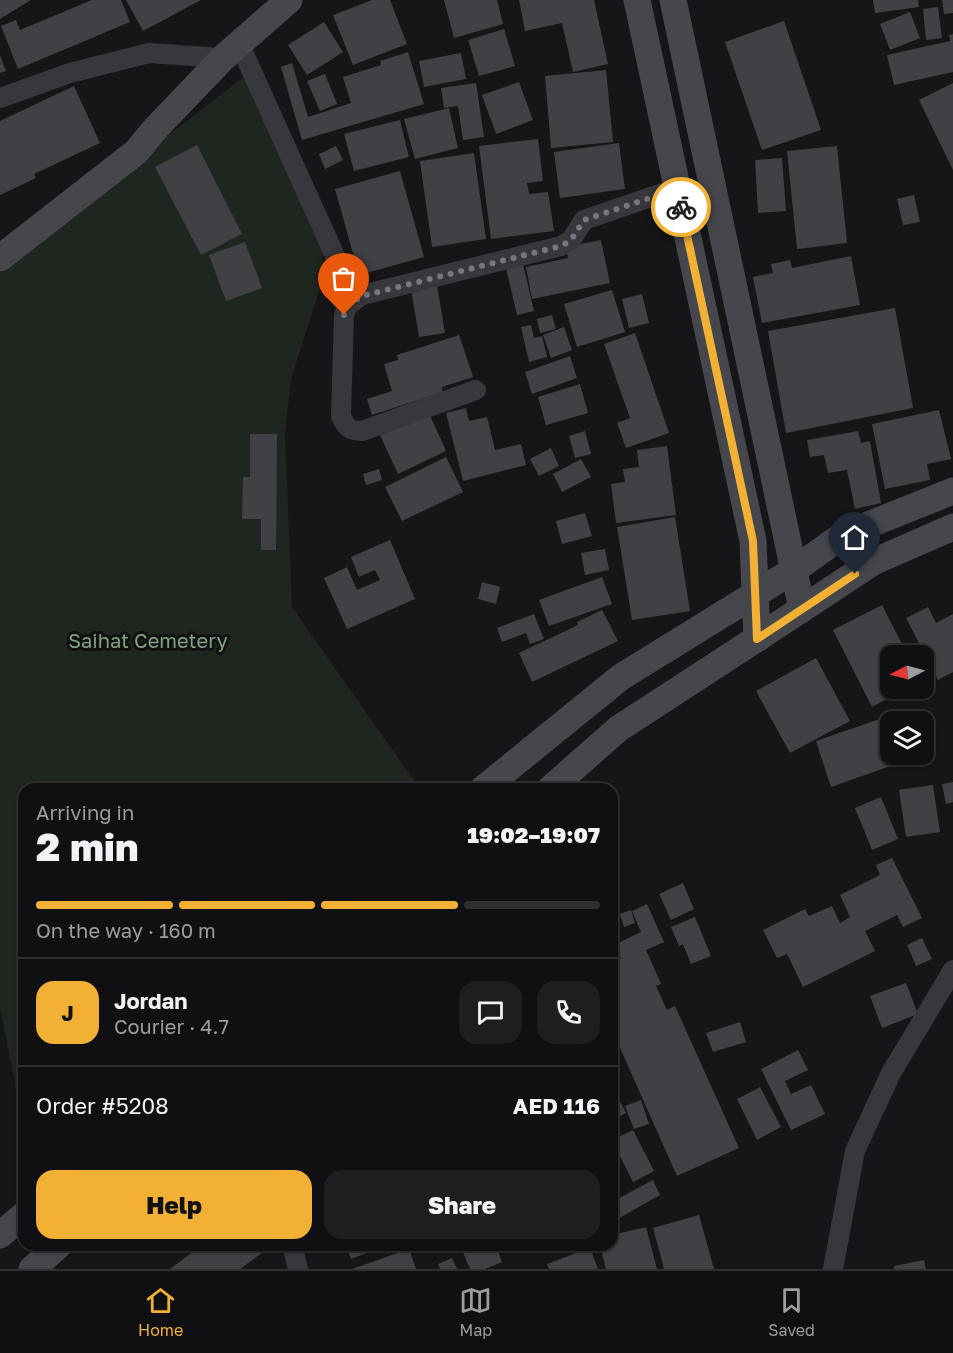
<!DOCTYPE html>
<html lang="en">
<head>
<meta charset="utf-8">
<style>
	body { margin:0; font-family:"Golos Text",sans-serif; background:#1e1e20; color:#f1f3f6; height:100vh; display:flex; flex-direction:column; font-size:22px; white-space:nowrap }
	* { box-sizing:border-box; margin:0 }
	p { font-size:20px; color:#9c9d9f }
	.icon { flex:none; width:33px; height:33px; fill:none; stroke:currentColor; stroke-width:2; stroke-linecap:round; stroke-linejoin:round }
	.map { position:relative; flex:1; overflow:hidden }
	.drawer { position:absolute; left:18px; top:783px; width:600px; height:468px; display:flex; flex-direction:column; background:#101012; border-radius:18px; box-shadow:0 2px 4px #0004,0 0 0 2px #303032 }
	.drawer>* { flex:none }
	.needle { width:39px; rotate:264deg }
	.controls { position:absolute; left:880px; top:645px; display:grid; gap:12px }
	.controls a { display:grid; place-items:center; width:54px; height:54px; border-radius:12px; background:#101012; box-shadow:0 2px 4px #0004,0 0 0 2px #303032; font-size:30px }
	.pin { position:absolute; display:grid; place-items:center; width:51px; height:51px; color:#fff; margin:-62px -26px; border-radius:50% 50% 50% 0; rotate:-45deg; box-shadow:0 0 6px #0007 }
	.pin .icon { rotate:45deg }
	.courier { position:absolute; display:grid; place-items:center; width:60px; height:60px; margin:-30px; border:4px solid #f2b134; border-radius:50%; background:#fff; color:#222; box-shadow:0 2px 8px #0007 }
	.summary em { font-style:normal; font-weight:800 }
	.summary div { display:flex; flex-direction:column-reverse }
	.summary { display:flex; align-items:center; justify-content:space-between; height:102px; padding:0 18px }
	h1 { font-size:39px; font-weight:800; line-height:45px }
	.bar { display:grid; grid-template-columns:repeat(4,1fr); gap:9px 6px; align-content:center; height:72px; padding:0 18px }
	.bar i { height:8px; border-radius:4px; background:#303032 }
	.bar .selected { background:#f2b134 }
	.bar p { grid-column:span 4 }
	.line { display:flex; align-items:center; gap:15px; padding:0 18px; border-top:2px solid #303032 }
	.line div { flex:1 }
	.round { display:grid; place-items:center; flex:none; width:63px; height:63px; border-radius:18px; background:#1e1e20 }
	.primary-button { display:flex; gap:12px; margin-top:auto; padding:12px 18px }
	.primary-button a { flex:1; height:69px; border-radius:18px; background:#f2b134; color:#111; font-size:24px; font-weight:800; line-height:69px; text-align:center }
	.primary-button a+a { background:#1e1e20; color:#f1f3f6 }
	.menu { display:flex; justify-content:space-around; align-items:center; height:84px; border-top:2px solid #303032; background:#101012; font-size:16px; color:#9c9d9f }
	.menu a { display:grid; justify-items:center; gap:3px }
	.menu .selected { color:#f2b134 }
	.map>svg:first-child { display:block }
	.green { fill:#1e261f }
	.building { fill:#404145 }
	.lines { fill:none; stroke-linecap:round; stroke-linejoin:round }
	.street { stroke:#37383d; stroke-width:20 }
	.secondary { stroke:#45474d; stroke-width:27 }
	.done { stroke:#757880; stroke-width:6; stroke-dasharray:0 10.8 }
	.route { stroke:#f2b134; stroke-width:8 }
	.labels { text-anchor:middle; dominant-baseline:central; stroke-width:6; stroke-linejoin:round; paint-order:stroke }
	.park-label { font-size:20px; fill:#7fa381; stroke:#111113 }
</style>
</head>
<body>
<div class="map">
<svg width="953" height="1269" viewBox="0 0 953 1269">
	<rect width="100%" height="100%" fill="#161618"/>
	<!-- green -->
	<polygon class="green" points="245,76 323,241 323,279 291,379 285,434 292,607 420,789 24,789 24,1129 0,1008 0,265"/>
	<!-- building -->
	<g class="building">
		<polygon points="0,0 31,0 0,19"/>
		<polygon points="92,0 121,0 130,22 18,69 1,26 16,20 20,30"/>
		<polygon points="126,0 201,0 143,31"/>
		<polygon points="372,0 390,0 407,44 353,65 333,15"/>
		<polygon points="444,0 497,0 503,24 454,38"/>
		<polygon points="519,0 594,0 608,64 573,72 562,23 525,31"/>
		<polygon points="873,0 918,0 919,7 875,13"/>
		<polygon points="942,0 953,0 953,13 944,14"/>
		<polygon points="938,7 942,38 926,40 923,9"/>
		<polygon points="910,12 920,38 890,50 880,24"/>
		<polygon points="784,21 821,130 762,150 725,42"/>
		<polygon points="324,22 343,52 307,75 288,45"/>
		<polygon points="504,29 515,66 479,76 468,40"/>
		<polygon points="953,34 953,72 894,85 887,55 950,41 949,35"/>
		<polygon points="408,52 424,104 302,140 281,67 292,63 308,117 351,103 343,77 381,65 380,61"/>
		<polygon points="461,53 466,79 424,87 419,61"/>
		<polygon points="0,55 6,71 0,73"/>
		<polygon points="606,70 613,142 551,148 545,76"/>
		<polygon points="325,74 337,104 320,111 307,81"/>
		<polygon points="519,82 533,120 496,134 482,95"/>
		<polygon points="476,83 484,137 463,140 458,106 444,108 441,88"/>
		<polygon points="953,83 953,170 919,100"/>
		<polygon points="74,86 100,143 34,174 36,178 0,195 0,121"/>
		<polygon points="449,108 458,148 415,159 404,119"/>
		<polygon points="400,120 409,157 354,171 344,134"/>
		<polygon points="538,139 543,181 527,183 529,194 548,192 554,231 491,239 479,146"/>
		<polygon points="619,143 625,189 560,198 554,152"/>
		<polygon points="197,145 242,234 201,255 155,167"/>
		<polygon points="336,146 343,160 325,169 319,154"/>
		<polygon points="837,146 847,243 797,249 787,151"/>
		<polygon points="474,153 486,239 432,247 420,161"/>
		<polygon points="782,158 786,211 758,213 755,160"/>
		<polygon points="400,171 424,257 359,275 335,189"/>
		<polygon points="914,195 920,222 903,225 897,199"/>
		<polygon points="601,240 610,283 532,299 526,267 568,258 566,247"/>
		<polygon points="245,242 262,288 226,301 209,255"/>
		<polygon points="851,256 860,305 762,323 753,277 773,273 771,264 790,260 792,268"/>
		<polygon points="522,260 534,311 517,315 505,264"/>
		<polygon points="437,285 445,333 419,337 411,289"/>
		<polygon points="612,290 625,332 577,347 564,304"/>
		<polygon points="642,294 649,323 629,328 622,299"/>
		<polygon points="895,308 913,408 786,433 768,331"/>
		<polygon points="552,315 556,329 540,333 537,319"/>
		<polygon points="531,325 534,338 542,336 547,357 529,362 521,327"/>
		<polygon points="564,327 572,350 551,358 543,335"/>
		<polygon points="635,333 669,433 626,448 617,423 630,418 604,344"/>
		<polygon points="459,335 473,377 442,387 443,392 372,415 367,399 392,391 384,364 398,360 397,355"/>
		<polygon points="570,356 577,378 532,394 525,372"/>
		<polygon points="580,384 588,413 546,425 538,397"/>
		<polygon points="466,408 469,421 487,417 495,450 521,444 526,465 463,481 446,413"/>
		<polygon points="939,410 951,459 927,464 930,480 885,489 872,424"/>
		<polygon points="429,413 446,451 398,474 380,435"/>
		<polygon points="585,431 591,454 575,458 569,436"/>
		<polygon points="858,431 861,443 870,441 881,503 855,509 847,470 828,473 824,455 810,457 807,440"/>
		<polygon points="250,434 277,434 276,550 261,550 261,519 242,519 243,477 250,477"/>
		<polygon points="667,446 676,515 616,523 611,484 625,482 623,469 639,467 637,450"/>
		<polygon points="551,448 559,466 539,476 530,459"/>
		<polygon points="446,457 463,492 402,521 385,487"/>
		<polygon points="581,459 591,477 562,492 553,474"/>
		<polygon points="379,469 382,480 366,485 363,474"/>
		<polygon points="585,513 592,536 562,544 556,521"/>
		<polygon points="675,517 690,611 632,620 617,527"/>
		<polygon points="390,540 415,599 347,629 324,578 347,567 357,590 380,580 375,570 359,577 351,557"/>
		<polygon points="605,549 609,570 585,575 581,553"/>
		<polygon points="602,577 612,604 549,626 539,600"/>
		<polygon points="482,582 500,587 496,604 478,599"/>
		<polygon points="882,605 908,656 891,656 891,688 907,688 872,707 833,630"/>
		<polygon points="928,607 936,623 953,614 953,672 938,680 906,618"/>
		<polygon points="602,610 618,641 532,682 519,653 578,625 577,622"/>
		<polygon points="534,614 544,639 530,644 526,633 502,642 497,628"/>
		<polygon points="816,658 850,721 790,753 756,691"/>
		<polygon points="897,713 900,722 891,722 891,754 912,754 913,758 831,787 816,741"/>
		<polygon points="953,782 953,802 946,804 942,784"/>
		<polygon points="933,785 940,832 906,837 899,790"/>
		<polygon points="881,797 898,839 872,850 855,808"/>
		<polygon points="892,858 922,918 903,927 897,915 865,931 875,951 803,987 787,954 777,958 763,930 805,909 809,916 832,906 840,923 850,917 840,895 880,875 876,865"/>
		<polygon points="683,883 694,909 671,920 659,894"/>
		<polygon points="647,904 664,942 646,950 661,984 656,986 667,1010 675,1006 739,1148 677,1176 612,1030 612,962 621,958 618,953 612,955 612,946 641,932 632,911"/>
		<polygon points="631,910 635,923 624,927 620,914"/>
		<polygon points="695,917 711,956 691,964 683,944 679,946 671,927"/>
		<polygon points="922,938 932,959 916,966 907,945"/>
		<polygon points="906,983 918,1014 882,1028 870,996"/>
		<polygon points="740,1022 746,1042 713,1052 706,1033"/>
		<polygon points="798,1050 808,1070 785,1081 791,1094 811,1085 825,1114 791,1130 761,1069"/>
		<polygon points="760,1087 781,1127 757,1140 737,1099"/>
		<polygon points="615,1092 626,1113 612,1120 612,1094"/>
		<polygon points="641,1100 649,1124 634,1129 625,1106"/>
		<polygon points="633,1130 654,1171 633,1182 612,1140"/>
		<polygon points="653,1180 660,1195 612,1222 612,1202"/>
		<polygon points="699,1215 714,1269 664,1269 653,1228"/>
		<polygon points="646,1227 657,1269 606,1269 600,1245 612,1245 612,1235"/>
		<polygon points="202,1245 273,1245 240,1269 170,1269"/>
		<polygon points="346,1245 387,1245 351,1259"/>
		<polygon points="422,1245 453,1245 454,1247 424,1253"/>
		<polygon points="460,1245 496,1245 502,1262 485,1269 470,1269"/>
		<polygon points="590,1248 598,1269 549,1269 547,1264"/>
		<polygon points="409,1249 416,1269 352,1269"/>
		<polygon points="452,1258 457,1269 440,1269 438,1264"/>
		<polygon points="924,1260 926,1269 894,1269 894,1266"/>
	</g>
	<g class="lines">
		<!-- street -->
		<g class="street">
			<polyline points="239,43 354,298"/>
			<polyline points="0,98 70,73 149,53 223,58"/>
			<path d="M 476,390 L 362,431 C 350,431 346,428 341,416 L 344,315 L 348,305 L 362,295 L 561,246 L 571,240 L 584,220 L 677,188"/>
			<polyline points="292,1245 298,1269"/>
			<polyline points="833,1269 855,1151 891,1073 953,970"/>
		</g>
		<!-- secondary -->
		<g class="secondary">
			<polyline points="637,0 753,541 757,639"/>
			<polyline points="673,0 802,609"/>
			<polyline points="0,258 136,152 156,128 223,58 289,0"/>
			<polyline points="483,789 621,677 794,570 843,535 953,491"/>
			<polyline points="550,789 618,729 802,609 873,562 953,527"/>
			<polyline points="0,1235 24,1215"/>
			<polyline points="32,1269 59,1245"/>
		</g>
	</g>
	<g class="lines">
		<!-- done -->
		<polyline class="done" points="344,315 348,305 362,296 561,246 571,240 584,220 677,189 681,207"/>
		<!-- route -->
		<polyline class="route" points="681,207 753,541 757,639 855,574"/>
	</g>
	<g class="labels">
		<!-- park labels -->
		<g class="park-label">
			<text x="148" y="640">Saihat Cemetery</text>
		</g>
	</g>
</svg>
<div class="controls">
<a><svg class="needle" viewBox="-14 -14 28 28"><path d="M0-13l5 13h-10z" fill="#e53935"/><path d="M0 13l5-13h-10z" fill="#9c9d9f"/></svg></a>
<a><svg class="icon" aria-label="layers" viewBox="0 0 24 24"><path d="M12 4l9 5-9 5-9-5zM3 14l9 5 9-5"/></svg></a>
</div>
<div class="pin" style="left:344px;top:315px;background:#ea580c"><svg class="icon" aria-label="bag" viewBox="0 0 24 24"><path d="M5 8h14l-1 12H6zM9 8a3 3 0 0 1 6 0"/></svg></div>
<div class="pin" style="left:855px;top:574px;background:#1f2937"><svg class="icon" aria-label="home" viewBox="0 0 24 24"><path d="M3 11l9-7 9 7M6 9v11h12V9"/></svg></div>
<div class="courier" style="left:681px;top:207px"><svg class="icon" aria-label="bike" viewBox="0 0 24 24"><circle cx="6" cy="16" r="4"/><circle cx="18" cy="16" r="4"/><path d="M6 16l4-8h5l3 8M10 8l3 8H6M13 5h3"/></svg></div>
<section class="drawer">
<div class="summary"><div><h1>2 min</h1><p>Arriving in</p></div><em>19:02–19:07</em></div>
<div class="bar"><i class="selected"></i><i class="selected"></i><i class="selected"></i><i></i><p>On the way · 160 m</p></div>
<div class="line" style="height:108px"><b class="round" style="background:#f2b134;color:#111">J</b><div><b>Jordan</b><p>Courier · 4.7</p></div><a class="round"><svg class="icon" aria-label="chat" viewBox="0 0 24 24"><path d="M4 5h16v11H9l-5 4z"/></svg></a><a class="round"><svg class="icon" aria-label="phone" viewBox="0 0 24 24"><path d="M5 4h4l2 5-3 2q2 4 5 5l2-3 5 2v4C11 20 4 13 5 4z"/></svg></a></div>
<div class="line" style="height:78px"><div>Order #5208</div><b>AED 116</b></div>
<div class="primary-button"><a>Help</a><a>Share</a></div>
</section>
</div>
<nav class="menu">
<a class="selected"><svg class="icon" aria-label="home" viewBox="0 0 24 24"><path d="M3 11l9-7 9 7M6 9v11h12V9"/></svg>Home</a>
<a><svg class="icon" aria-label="map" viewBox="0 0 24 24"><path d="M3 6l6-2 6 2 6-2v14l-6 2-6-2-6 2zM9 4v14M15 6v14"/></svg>Map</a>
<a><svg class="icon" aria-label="saved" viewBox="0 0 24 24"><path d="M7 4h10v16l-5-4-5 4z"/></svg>Saved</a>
</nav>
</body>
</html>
